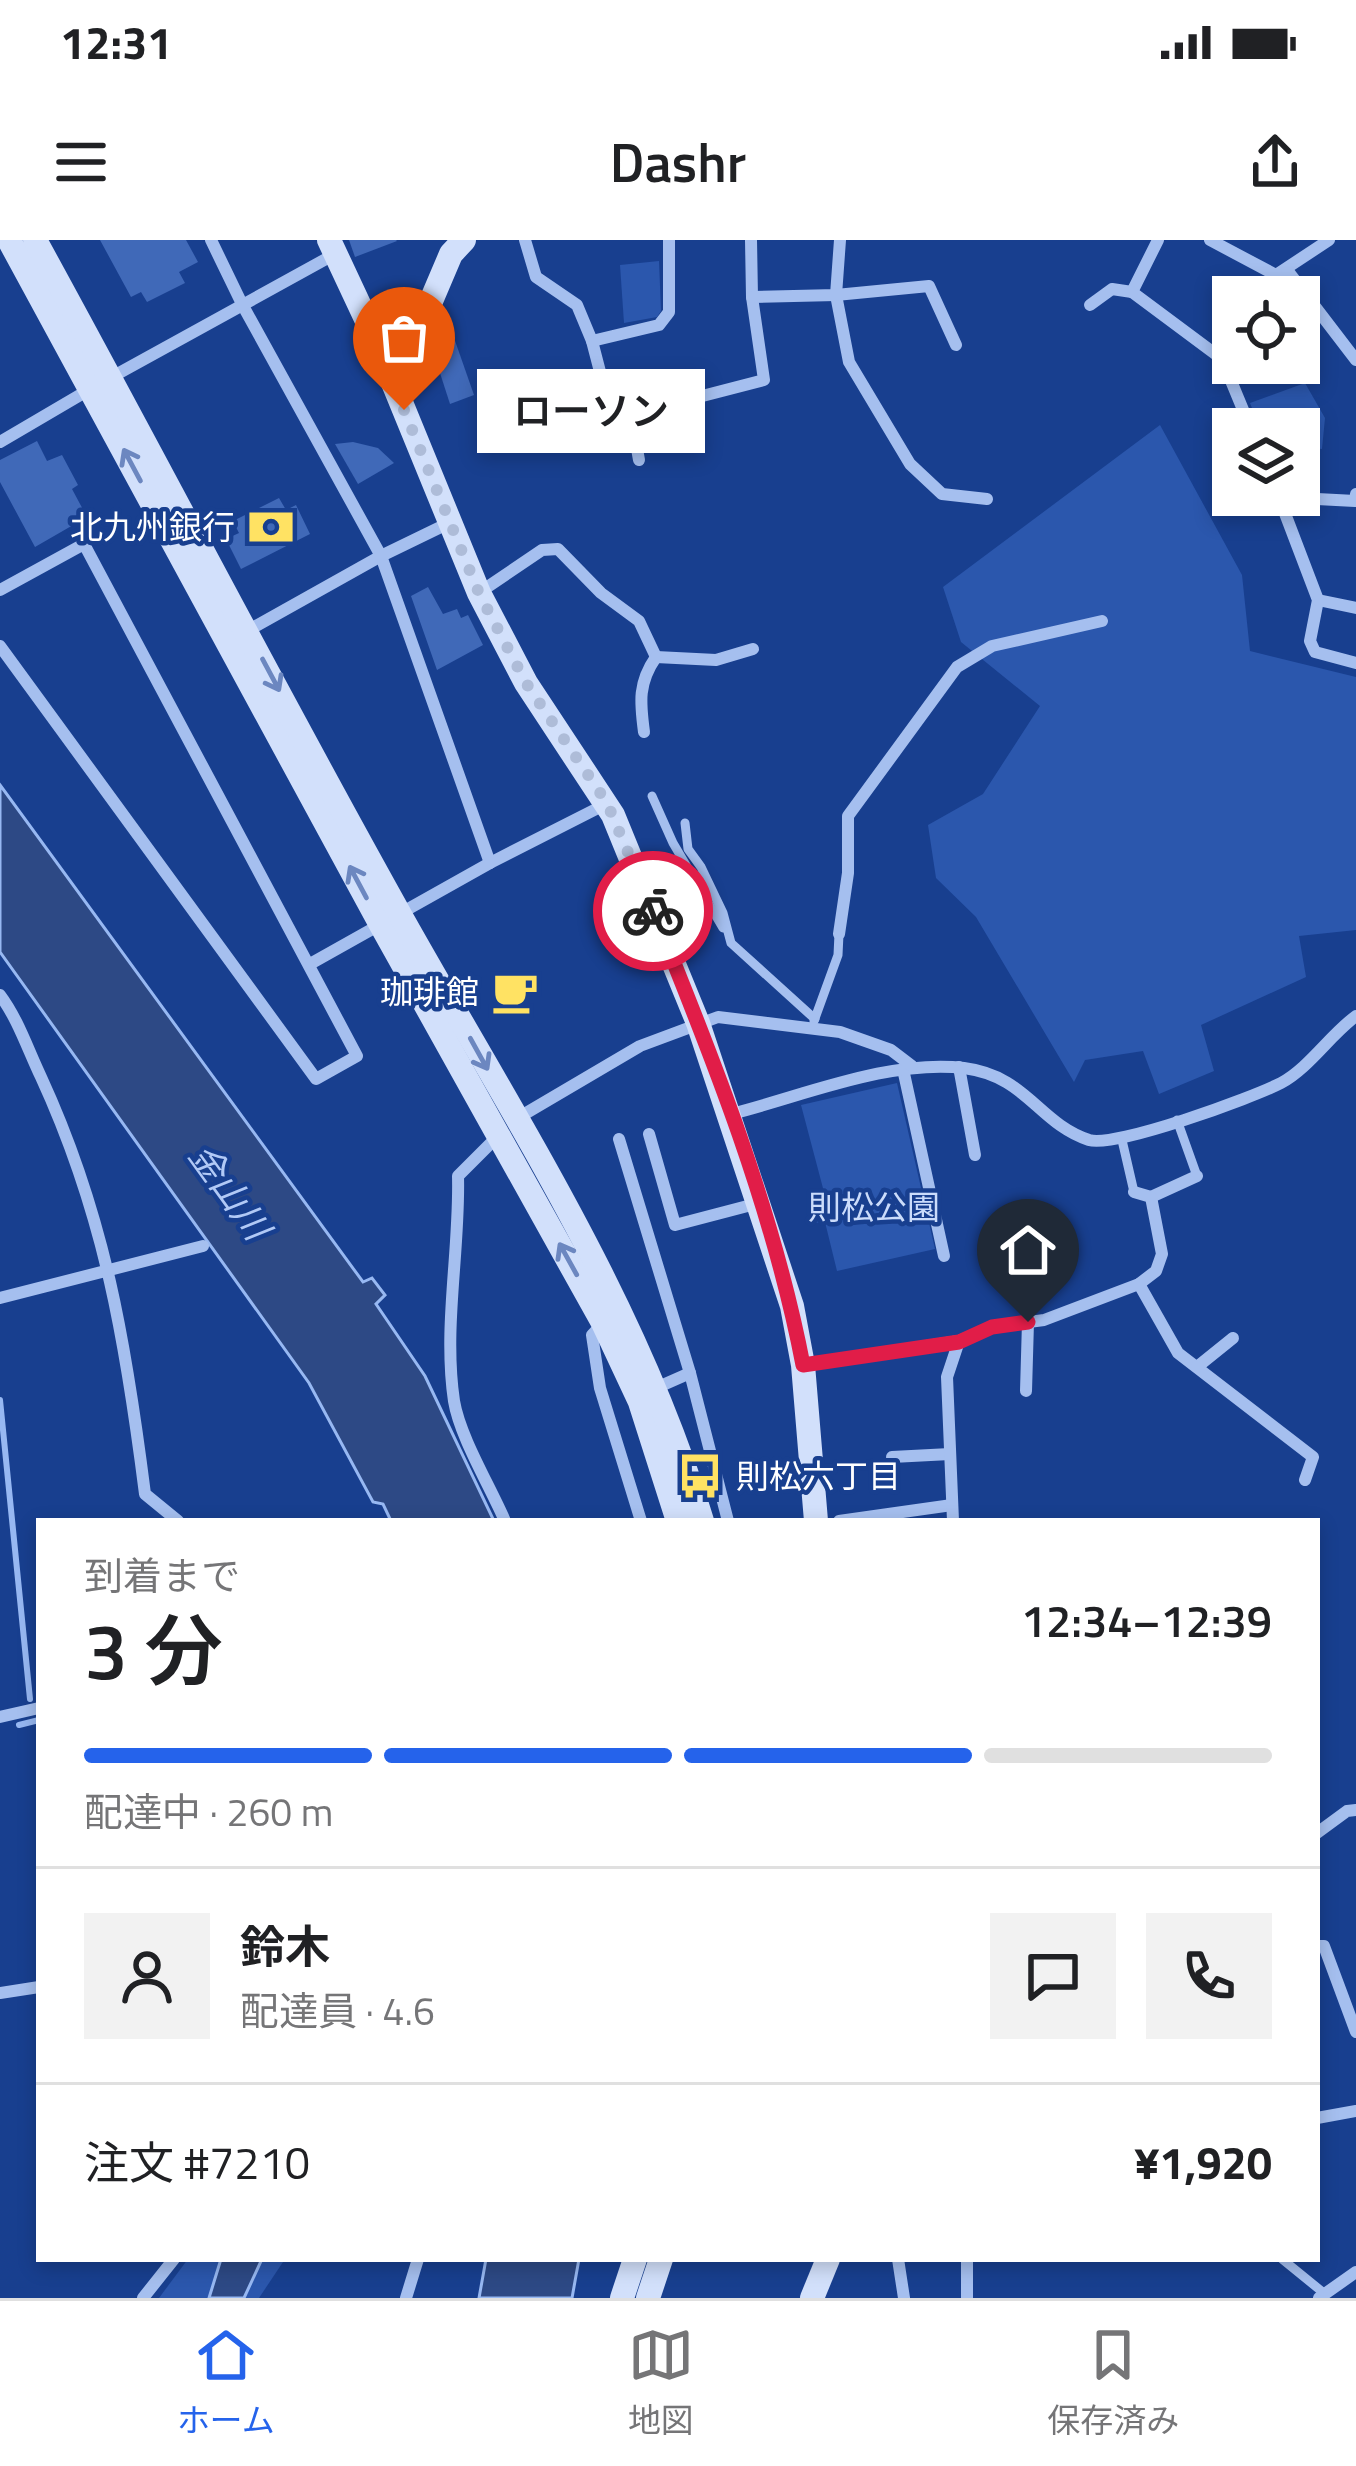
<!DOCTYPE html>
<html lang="ja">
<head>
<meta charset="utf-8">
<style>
	body { margin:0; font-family:"Titillium Web","Noto Sans JP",sans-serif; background:#f2f2f2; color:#202124; height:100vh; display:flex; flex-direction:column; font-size:45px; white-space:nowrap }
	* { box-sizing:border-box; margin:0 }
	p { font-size:39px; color:#757577 }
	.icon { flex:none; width:66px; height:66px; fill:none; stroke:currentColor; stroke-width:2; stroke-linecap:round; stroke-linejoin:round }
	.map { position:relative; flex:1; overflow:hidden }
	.side { position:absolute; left:36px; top:1278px; width:1284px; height:744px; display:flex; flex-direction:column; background:#fff; border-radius:0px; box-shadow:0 6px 18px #0003 }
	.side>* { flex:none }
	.controls { position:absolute; left:1212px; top:36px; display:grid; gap:24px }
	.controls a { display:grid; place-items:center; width:108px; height:108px; border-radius:0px; background:#fff; box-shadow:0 6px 18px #0003; font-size:60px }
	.pin { position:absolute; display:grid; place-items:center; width:102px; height:102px; color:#fff; margin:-123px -51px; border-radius:50% 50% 50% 0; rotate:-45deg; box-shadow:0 0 12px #0007 }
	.pin .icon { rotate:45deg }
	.courier { position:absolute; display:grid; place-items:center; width:120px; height:120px; margin:-60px; border:9px solid #e11d48; border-radius:50%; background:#fff; color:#222; box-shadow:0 3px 15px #0007 }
	.bubble { position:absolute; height:84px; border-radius:0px; background:#fff; box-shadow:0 6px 18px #0003; font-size:39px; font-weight:600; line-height:84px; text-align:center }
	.head em { font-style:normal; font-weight:600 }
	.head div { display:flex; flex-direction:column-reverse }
	.head { display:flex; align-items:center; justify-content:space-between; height:204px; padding:0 48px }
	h1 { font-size:78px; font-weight:600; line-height:90px }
	.bar { display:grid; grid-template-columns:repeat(4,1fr); gap:18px 12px; align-content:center; height:144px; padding:0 48px }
	.bar i { height:15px; border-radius:9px; background:#e0e0e0 }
	.bar .on { background:#2563eb }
	.bar p { grid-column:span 4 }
	.line { display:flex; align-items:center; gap:30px; padding:0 48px; border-top:3px solid #e0e0e0 }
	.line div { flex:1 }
	.round { display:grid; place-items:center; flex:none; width:126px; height:126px; border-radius:0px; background:#f2f2f2 }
	.status { display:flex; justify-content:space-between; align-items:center; height:84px; padding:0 60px; background:#fff; direction:ltr }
	.status svg { height:33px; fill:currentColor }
	header { display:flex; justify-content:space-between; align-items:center; height:156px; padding:0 48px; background:#fff; font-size:54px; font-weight:600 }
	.tabs { display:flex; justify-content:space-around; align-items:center; height:168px; border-top:3px solid #e0e0e0; background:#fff; font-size:33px; color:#757577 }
	.tabs a { display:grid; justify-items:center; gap:6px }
	.tabs .on { color:#2563eb }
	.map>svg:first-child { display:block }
	.green { fill:#2b57ad }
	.water { fill:#2d4985; stroke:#97b8f2; stroke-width:3 }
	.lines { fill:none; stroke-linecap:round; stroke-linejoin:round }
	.stream { stroke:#97b8f2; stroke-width:6 }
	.building { fill:#4069b8 }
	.lane { stroke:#a5bfef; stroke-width:9 }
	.street { stroke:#a5bfef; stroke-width:12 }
	.secondary { stroke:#d2e0fb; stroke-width:24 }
	.oneway { stroke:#6c87c0 }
	.done { stroke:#aebcd8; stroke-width:12; stroke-dasharray:0 21.6 }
	.route { stroke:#e11d48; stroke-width:15 }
	.labels { text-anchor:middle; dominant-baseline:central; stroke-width:9; stroke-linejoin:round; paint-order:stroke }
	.poi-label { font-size:33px; fill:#fff; stroke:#183f8f; text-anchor:end }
	.park-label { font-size:33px; fill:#cbdcfb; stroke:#183f8f }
	.water-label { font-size:36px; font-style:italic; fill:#b1c9f6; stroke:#183f8f }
</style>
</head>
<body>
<div class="status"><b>12:31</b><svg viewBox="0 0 49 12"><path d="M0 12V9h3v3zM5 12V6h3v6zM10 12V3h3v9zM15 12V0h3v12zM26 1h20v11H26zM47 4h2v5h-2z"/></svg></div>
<header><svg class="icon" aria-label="menu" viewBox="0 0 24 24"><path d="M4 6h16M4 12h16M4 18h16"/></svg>Dashr<svg class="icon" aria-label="share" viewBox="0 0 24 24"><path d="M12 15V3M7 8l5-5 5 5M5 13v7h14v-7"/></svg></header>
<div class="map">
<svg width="1356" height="2058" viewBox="0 0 1356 2058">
	<rect width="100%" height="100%" fill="#183f8f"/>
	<!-- green -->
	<g class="green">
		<polygon points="659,21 661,71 657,77 624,83 620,25"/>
		<polygon points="1305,143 1325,178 1322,209 1299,207 1299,189 1260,189 1250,163"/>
		<polygon points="1160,185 1242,335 1250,411 1356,437 1356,690 1299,696 1306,737 1201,785 1214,831 1159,854 1143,811 1085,820 1074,842 976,677 936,638 928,585 983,554 1040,466 961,402 943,347"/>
		<polygon points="897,843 935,1009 837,1031 825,982 812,983 807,956 824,952 801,865"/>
		<polygon points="188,2019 285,2019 259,2058 159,2058"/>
	</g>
	<!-- water -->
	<g class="water">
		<polygon points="0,545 363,1042 372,1038 385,1055 376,1064 425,1136 494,1281 391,1281 383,1264 373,1262 309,1143 0,712"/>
		<polygon points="221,2019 262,2019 244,2058 209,2058"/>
		<polygon points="486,2019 579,2019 572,2058 479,2058"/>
	</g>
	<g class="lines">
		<!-- stream -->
		<g class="stream">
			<polyline points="0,1160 30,1459"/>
			<polyline points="19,1485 39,1480"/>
		</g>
	</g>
	<!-- building -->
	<g class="building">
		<polygon points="100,0 186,0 198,22 179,32 185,43 147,62 141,52 131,57"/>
		<polygon points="349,0 396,0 397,1 355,17"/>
		<polygon points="453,95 474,155 450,164 430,102"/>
		<polygon points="37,201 47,221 62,215 78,245 72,249 87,277 35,307 0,242 0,220"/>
		<polygon points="353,202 378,208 394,223 358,244 335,204"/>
		<polygon points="279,258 286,270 296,265 310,294 241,329 226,299 239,293 233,281"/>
		<polygon points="428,347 443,374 457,369 461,378 468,375 483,405 437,430 411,356"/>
	</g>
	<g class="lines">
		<!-- lane -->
		<g class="lane">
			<polyline points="652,556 673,603 723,688"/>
			<polyline points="685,583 688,609 701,627 723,673 731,703 815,779"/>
			<polyline points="814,781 838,715 839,694"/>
			<polyline points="1177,880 1197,936"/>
			<polyline points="1122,900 1134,952"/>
			<polyline points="1282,2019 1325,2054"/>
		</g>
		<!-- street -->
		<g class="street">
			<polyline points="211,0 242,64 381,316 490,623"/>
			<polyline points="525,0 536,37 577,65 592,101 610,170 625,176 764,140 752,57 751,0"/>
			<polyline points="840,0 836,55 849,122 910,224 942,254 987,259"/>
			<polyline points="1158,0 1132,52 1222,119 1251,189"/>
			<polyline points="1210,0 1276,35 1329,0"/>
			<polyline points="1287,30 1356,120"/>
			<polyline points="752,57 836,55 929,46 956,105"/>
			<polyline points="1090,65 1112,49 1132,52"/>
			<polyline points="592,101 659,85 669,72 669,0"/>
			<polyline points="110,138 335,14"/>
			<polyline points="631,175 639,220"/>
			<polyline points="0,202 92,148"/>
			<polyline points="1278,255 1318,360 1310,401 1315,412 1356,423"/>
			<polyline points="1279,257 1355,261 1356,254"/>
			<polyline points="0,350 84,304 357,816 316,839 0,406"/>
			<polyline points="480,352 542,310 558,309 601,353 639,381 656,417"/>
			<polyline points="1318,360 1356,368"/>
			<polyline points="247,391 381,316 449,283"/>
			<polyline points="656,417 716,420 753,409"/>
			<path d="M 644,492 C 640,462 638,443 656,417"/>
			<polyline points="839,694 848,633 848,576 957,427 992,406 1102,381"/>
			<polyline points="310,724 490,623 606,564"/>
			<path d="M 0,755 C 18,779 28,810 41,837 C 105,976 126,1104 145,1254 L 178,1281"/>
			<polyline points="959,827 975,915"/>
			<polyline points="903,829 944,1016"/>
			<path d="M 731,874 C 803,856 890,819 964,828 C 1027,836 1038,883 1089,900 C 1115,908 1252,858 1281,843 C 1309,828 1330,795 1356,776"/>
			<polyline points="516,879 640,806 718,777 840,792 891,810 912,826"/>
			<path d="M 501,893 L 458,936 C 460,1010 443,1087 454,1161 C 460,1197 490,1246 505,1281"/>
			<polyline points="649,894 675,985 759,963"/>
			<polyline points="619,899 690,1133 728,1281"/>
			<polyline points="1151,957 1197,936"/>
			<polyline points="1139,1044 1178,1113 1313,1217 1305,1240"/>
			<polyline points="0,1058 203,1006"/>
			<polyline points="603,1083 592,1095 600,1148 641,1281"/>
			<polyline points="804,1125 959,1101 992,1087 1044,1080 1139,1044 1156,1031 1162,1014 1151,957 1134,952"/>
			<polyline points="1197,1127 1233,1098"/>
			<polyline points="656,1148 690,1133"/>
			<polyline points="1026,1151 1028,1082"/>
			<polyline points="892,1217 950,1214"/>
			<polyline points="839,1281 952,1265"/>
			<polyline points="953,1281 947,1137 959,1101"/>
			<polyline points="0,1477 39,1468"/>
			<polyline points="1317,1593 1347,1571 1356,1570"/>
			<polyline points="1317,1706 1324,1706 1356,1792"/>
			<polyline points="0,1753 39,1747"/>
			<polyline points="1317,1878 1356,1871"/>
			<polyline points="898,2019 904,2058"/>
			<polyline points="143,2058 174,2019"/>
			<polyline points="406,2058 418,2019"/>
			<polyline points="967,2058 967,2019"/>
			<polyline points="1319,2058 1356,2032"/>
		</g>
		<!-- secondary -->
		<g class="secondary">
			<polyline points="9,0 381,685 603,1083 640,1162 678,1281"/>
			<path d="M 35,0 C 159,226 277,455 403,680 C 512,874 638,1066 702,1281"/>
			<polyline points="329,0 373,94 479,353 526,443 613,575 698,783 792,1066 803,1125 816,1281"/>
			<polyline points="373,94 431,61 451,14 464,0"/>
			<polyline points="622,2058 635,2019"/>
			<polyline points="648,2058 661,2019"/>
			<polyline points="812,2058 828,2019"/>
		</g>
	</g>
	<!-- one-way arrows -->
	<defs><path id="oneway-shaft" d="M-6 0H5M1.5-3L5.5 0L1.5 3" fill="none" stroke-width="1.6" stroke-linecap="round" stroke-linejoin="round" transform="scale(3)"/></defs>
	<g class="oneway">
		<use href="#oneway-shaft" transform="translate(132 225) rotate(-118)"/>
		<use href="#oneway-shaft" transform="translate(271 435) rotate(62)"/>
		<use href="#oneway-shaft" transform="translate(358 642) rotate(-118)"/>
		<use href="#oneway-shaft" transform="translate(479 814) rotate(61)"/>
		<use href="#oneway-shaft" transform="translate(568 1019) rotate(-119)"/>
	</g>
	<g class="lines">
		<!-- done -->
		<polyline class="done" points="404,170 479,353 526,443 607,563 653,671"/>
		<!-- route -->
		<path class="route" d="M 653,671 C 713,818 773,969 803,1125 L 959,1102 L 992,1087 L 1028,1082"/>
	</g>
	<!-- icons -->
	<defs>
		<g id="bank-bare" transform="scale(3.6)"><path d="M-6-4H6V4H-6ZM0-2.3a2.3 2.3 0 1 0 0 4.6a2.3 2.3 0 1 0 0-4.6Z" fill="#ffe263" stroke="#183f8f" stroke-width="2.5" paint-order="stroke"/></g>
		<g id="cafe-bare" transform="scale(3.6)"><path d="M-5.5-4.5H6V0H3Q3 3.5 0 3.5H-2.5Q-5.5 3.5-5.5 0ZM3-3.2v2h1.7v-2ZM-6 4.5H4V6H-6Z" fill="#ffe263" stroke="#183f8f" stroke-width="2.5" paint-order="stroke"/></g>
		<g id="bus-bare" transform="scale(3.6)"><path d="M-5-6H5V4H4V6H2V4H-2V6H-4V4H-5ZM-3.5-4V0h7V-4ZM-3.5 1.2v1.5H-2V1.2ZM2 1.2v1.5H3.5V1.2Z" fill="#ffe263" stroke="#183f8f" stroke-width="2.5" paint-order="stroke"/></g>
	</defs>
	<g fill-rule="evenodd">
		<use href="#bank-bare" x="271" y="287"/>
		<use href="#cafe-bare" x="515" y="752"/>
		<use href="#bus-bare" x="700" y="1236"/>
	</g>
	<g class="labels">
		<!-- poi labels -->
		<g class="poi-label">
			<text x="235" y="287">北九州銀行</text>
			<text x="479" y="752">珈琲館</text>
			<text x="736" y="1236" text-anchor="start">則松六丁目</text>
		</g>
		<!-- park labels -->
		<g class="park-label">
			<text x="874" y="967">則松公園</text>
		</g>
		<!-- water labels -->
		<g class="water-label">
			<text transform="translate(230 951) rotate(54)">金山川</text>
		</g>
	</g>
</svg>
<div class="controls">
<a><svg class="icon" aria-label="locate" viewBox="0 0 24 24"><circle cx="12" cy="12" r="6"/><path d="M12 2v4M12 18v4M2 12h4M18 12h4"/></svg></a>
<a><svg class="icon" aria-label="layers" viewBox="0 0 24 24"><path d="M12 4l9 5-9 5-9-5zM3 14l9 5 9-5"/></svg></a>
</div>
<div class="pin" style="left:404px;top:170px;background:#ea580c"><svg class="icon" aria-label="bag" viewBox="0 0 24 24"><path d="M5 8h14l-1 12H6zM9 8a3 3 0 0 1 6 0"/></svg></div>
<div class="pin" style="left:1028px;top:1082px;background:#1f2937"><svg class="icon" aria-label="home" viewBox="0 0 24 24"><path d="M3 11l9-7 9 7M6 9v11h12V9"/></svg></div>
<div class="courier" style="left:653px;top:671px"><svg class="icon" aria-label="bike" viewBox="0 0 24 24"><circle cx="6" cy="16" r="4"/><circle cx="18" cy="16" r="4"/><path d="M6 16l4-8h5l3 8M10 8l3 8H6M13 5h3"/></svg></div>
<div class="bubble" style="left:477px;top:129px;width:228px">ローソン</div>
<section class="side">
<div class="head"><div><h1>3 分</h1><p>到着まで</p></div><em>12:34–12:39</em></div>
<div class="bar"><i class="on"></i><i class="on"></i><i class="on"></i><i></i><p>配達中 · 260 m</p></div>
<div class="line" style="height:216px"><a class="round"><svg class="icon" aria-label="person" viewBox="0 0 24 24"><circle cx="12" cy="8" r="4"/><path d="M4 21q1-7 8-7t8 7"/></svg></a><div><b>鈴木</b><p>配達員 · 4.6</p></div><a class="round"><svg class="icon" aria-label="chat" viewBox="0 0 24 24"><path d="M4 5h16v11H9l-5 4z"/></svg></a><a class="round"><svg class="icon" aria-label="phone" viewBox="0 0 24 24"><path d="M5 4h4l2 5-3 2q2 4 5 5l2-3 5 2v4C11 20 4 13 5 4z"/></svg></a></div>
<div class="line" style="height:156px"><div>注文 #7210</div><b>¥1,920</b></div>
</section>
</div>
<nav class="tabs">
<a class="on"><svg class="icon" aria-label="home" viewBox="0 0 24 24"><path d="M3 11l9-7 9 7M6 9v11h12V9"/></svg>ホーム</a>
<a><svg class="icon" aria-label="map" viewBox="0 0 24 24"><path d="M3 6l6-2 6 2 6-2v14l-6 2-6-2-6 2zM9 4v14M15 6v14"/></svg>地図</a>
<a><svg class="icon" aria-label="saved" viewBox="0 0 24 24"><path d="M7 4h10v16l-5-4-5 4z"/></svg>保存済み</a>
</nav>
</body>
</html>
